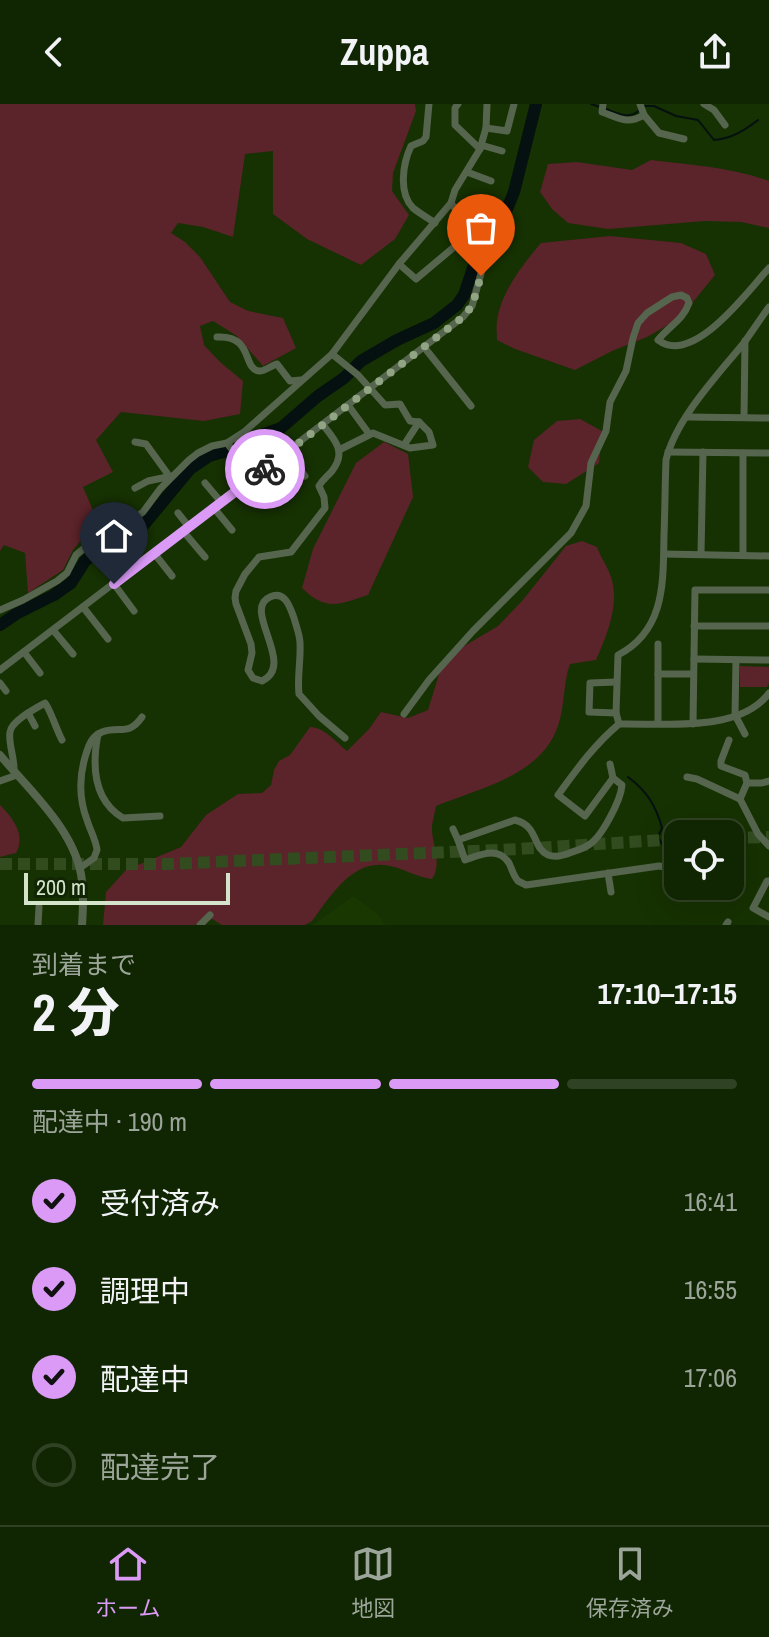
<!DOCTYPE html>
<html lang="ja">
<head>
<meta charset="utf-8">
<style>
	body { margin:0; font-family:"Archivo Narrow","Noto Sans JP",sans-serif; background:#192d0c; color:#f1f3f6; height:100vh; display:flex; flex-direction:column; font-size:30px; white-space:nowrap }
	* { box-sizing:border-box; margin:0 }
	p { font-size:26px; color:#9ca599 }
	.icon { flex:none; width:44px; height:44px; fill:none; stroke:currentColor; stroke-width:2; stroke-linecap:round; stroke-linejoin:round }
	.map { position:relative; height:821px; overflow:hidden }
	.sheet { display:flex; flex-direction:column; background:#102502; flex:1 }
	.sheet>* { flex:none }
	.buttons { position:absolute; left:664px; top:716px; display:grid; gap:16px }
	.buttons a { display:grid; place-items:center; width:80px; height:80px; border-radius:16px; background:#102502; box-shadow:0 8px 32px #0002,0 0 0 2px #304224; font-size:40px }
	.scale { position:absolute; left:24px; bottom:20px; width:206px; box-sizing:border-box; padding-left:8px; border:4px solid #d3e4ca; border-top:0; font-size:22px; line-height:28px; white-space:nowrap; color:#d3e4ca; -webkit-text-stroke:6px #112504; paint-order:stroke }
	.pin { position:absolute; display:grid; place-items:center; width:68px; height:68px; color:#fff; margin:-82px -34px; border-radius:50% 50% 50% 0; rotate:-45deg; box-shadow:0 0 8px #0007 }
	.pin .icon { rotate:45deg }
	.courier { position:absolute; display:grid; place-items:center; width:80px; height:80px; margin:-40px; border:6px solid #da9af6; border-radius:50%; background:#fff; color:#222; box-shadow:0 2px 10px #0007 }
	.head em { font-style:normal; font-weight:800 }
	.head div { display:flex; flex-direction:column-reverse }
	.head { display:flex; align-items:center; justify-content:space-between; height:136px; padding:0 32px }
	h1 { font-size:52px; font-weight:800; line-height:60px }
	.bar { display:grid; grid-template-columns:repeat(4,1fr); gap:12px 8px; align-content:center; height:96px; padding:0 32px }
	.bar i { height:10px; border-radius:6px; background:#304224 }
	.bar .current { background:#da9af6 }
	.bar p { grid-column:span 4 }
	ol { padding:0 32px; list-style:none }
	li { display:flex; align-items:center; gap:24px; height:88px }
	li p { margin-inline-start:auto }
	li .icon { padding:8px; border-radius:50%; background:#da9af6; color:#111; stroke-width:4 }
	li:last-child { color:#9ca599 }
	li i { width:44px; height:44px; border:4px solid #304224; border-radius:50% }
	header { display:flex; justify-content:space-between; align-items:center; height:104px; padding:0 32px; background:#102502; font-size:36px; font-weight:800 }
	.menu { display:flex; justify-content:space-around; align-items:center; height:112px; border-top:2px solid #304224; background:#102502; font-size:22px; color:#9ca599 }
	.menu a { display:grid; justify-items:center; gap:4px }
	.menu .current { color:#da9af6 }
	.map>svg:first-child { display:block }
	.built { fill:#193801 }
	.green { fill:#5b232a }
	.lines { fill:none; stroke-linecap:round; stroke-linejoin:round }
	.stream { stroke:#051010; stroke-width:2 }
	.river { stroke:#051010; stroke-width:12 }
	.motorway-tunnel { stroke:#324c20; stroke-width:12; stroke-dasharray:12 6; stroke-linecap:butt }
	.minor { stroke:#56654e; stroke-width:7 }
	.tertiary { stroke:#56654e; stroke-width:8 }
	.done { stroke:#91a584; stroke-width:8; stroke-dasharray:0 14.4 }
	.route { stroke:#da9af6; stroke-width:10 }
</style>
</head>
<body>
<header><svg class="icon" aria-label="back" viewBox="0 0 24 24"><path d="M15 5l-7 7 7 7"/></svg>Zuppa<svg class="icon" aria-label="share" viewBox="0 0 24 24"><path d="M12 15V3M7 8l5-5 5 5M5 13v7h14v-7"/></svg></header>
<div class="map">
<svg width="769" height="821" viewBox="0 0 769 821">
	<rect width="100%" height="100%" fill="#163102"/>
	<!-- built -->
	<polygon class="built" points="353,792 377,810 386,821 313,821"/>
	<!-- green -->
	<g class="green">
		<polygon points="0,0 415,0 416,7 393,69 392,87 409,111 395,135 361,161 307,135 273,110 273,47 245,50 233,133 203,123 178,119 171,129 185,138 200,153 230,198 248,207 283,214 296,244 263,262 237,232 213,217 200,222 204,241 220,258 243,277 240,310 204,317 121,308 96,336 113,368 83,383 95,411 88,428 73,446 63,466 28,489 25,449 4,441 0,447"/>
		<path d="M 651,56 C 691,61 731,63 769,77 L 769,124 L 741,118 L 705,117 L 608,125 L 568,119 L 552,105 L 540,88 L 548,60 L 577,58 L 632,66 Z"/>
		<path d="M 610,132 L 681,139 L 706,150 L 715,171 L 680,214 L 647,233 L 612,247 L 575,266 L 515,245 L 497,236 C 497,230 496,223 497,217 C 501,188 523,160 541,139 Z"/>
		<polygon points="580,315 602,327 599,359 566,380 543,378 528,363 534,336 557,317"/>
		<path d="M 384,338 L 408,350 L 413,393 L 368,491 C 340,500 326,508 302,484 L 313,445 L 356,359 Z"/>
		<path d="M 582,437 L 597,443 C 601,454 608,463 611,473 C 620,500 607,531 596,556 L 570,560 C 563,579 565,602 558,622 C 541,672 480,684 436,702 C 435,708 433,715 432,722 C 431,739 443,759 432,775 C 416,773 405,765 390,762 C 353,753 330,793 312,817 L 305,821 L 222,821 L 212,815 L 194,821 L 103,821 L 106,788 L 126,766 L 181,743 L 206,711 L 238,690 L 262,689 L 271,681 L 274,666 L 279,657 L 290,651 L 310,623 C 324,623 336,638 347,647 L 369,625 L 381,608 L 408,614 L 428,606 L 444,554 L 498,522 L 522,497 L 566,442 Z"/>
		<polygon points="740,562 769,563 769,579 767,583 740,583"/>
		<path d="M 0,701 C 13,714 26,731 16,749 L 0,753 Z"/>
	</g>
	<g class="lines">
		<!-- stream -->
		<g class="stream">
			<polyline points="591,0 600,3"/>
			<path d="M 645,2 L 654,2 L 676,12 L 698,16 L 714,36 C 731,35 745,26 758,16"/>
			<path d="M 606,5 C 619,10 628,16 640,6"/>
			<path d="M 628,673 C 647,687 656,702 662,724 L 658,733 L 662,740"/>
		</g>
		<!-- river -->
		<polyline class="river" points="0,521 16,510 54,491 71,479 85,457 96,448 142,423 190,365 209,352 242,343 259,332 281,324 318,292 344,274 361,257 397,236 434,219 457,201 464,191 479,146 505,110 514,88 536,0"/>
		<!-- motorway-tunnel -->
		<g class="motorway-tunnel">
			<polyline points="730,734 769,733"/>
			<polyline points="0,760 166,760 519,745 678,735"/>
		</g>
		<!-- minor -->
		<g class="minor">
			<path d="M 429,0 L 426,33 L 423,37 L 411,42 C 403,59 398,89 413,104 C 419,109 428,114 435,119"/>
			<polyline points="458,0 455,4 455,21 480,45"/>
			<path d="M 603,0 L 602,8 C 619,14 627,21 644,11 L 640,0"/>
			<polyline points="704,0 714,6 725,21"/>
			<polyline points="644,11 659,29 684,35"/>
			<polyline points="486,24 507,27 514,0"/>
			<polyline points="481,41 502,47"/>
			<polyline points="467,68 491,77"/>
			<polyline points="399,160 416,175 472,128"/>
			<path d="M 217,233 C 254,231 242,265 259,267 C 264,268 272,261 277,260 L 290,277 L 301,276"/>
			<polyline points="424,243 471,302"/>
			<polyline points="332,250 358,271 385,301 400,300 410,317 419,318 429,328 433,341 410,344 373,329 339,346"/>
			<polyline points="348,301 367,327"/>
			<polyline points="687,313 769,314"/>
			<polyline points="744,313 745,237"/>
			<path d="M 323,321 C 335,336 347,348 332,367 C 327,373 323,375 319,382 L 324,393 L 325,404 L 291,448 L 259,453 L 245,470 L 236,487 L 235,494 L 236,500 L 251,540 L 252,549 L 248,566 L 253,574 L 262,577 C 297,561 241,505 270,493 C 285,486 290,503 294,514 C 296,522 300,531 300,539 C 301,556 297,573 299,590 L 319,612 L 345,634"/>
			<polyline points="135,338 146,340 167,369"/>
			<polyline points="227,339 253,373 254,377 265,390"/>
			<polyline points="404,341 419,318"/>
			<polyline points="287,348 305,372"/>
			<polyline points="668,348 769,349"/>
			<polyline points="205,379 221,398"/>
			<polyline points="135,384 148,377 172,372"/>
			<polyline points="214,404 232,426"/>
			<polyline points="178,409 189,423"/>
			<polyline points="183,427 205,453"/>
			<polyline points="154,449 172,472"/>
			<polyline points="664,450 769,452"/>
			<polyline points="701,450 703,348"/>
			<polyline points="743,451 743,349"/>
			<polyline points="114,480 134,507"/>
			<polyline points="83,503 108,535"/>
			<polyline points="0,506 23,496 57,477 67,469 76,451 94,436 127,420 143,408 160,385 189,356 198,349 212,342 227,339 244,328 332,250 399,160 451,99 455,86 480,45 486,24 487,0"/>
			<polyline points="694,522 769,522"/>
			<polyline points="53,526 73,550"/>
			<polyline points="24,548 40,569"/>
			<polyline points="694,555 769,556"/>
			<polyline points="736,556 735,611 745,630"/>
			<polyline points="0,566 463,213 472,202 487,148 451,99"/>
			<polyline points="658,570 693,570"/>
			<polyline points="616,578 590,579 589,608 616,609"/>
			<polyline points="0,579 6,587"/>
			<polyline points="28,609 35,622"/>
			<path d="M 404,610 L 429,576 L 473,527 L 571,429 L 586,402 L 591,359 L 606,327 L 610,298 L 626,267 L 633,234 L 638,219 L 647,209 L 672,193 L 681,191 L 687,194 L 689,199 C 683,216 669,222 658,236 C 693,263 748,187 769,164"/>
			<polyline points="658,619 658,540"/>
			<path d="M 619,620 L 616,609 L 618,551 C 666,526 663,477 664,431 C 665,406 665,381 666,356 C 676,315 716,273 743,240 C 752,228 760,215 769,203"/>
			<polyline points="693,620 695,486 769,486"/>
			<path d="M 98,630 C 92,661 93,696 123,714 L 160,712"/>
			<polyline points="729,636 721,657 721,662 745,671 747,679 740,695"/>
			<polyline points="610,660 613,674"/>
			<path d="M 14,668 C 15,654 8,640 10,628 C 11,617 36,604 45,599 C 50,605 57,627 62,636"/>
			<polyline points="687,673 697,675 740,695 758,730 769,742"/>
			<polyline points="0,677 17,671"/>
			<polyline points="747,679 762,679 769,677"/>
			<polyline points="453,725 458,736"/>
			<path d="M 80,764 L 94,754 L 97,746 C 96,736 90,726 87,716 C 78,692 79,670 87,647 C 90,638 93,632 102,628 C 120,621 128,633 142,613"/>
			<path d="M 678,765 L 659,762 L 526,781 L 518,777 C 513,771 512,765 509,759 C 498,742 480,751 465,756 L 458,736 L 515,716 C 539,722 532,744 548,751 C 556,754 565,751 572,748 C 578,746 585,744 590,740 C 602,732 621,696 622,681 L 613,674 L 585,712 L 558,691 C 577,665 594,641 619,620 C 663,619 740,629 769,589"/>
			<polyline points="608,769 611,788"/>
			<polyline points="769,777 767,777 753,804 769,813"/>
			<polyline points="38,821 39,803"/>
			<polyline points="200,821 210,811"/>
			<polyline points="726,821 728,818"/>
		</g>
		<!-- tertiary -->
		<path class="tertiary" d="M 0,651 C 30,687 77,728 82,777 C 84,791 83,806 82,821"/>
	</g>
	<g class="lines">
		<!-- done -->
		<polyline class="done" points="265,365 463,213 472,202 481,172"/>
		<!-- route -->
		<polyline class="route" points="114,480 265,365"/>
	</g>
</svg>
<div class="buttons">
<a><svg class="icon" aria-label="locate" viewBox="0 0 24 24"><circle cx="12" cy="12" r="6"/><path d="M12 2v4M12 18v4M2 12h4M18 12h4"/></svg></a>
</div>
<div class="scale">200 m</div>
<div class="pin" style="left:481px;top:172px;background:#ea580c"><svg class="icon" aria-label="bag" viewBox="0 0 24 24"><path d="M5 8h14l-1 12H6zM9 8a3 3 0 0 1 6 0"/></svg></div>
<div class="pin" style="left:114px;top:480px;background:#1f2937"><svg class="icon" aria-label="home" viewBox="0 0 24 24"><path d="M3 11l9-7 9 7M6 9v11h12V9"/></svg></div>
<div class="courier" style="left:265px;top:365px"><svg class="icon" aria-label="bike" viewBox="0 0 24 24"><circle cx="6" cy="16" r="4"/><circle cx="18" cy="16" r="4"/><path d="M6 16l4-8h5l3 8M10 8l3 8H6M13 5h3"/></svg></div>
</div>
<section class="sheet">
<div class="head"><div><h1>2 分</h1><p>到着まで</p></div><em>17:10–17:15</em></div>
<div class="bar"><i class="current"></i><i class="current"></i><i class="current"></i><i></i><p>配達中 · 190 m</p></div>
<ol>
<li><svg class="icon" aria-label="check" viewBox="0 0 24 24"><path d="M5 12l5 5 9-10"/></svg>受付済み<p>16:41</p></li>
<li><svg class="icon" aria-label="check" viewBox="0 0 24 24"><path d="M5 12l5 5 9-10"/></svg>調理中<p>16:55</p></li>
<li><svg class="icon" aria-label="check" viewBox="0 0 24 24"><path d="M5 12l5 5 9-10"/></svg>配達中<p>17:06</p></li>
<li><i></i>配達完了</li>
</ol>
</section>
<nav class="menu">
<a class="current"><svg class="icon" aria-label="home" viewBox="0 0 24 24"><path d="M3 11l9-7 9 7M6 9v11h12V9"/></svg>ホーム</a>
<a><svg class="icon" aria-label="map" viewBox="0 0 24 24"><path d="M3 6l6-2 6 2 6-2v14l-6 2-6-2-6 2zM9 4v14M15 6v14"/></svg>地図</a>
<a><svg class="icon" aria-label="saved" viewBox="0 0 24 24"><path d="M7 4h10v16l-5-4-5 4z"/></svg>保存済み</a>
</nav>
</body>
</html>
